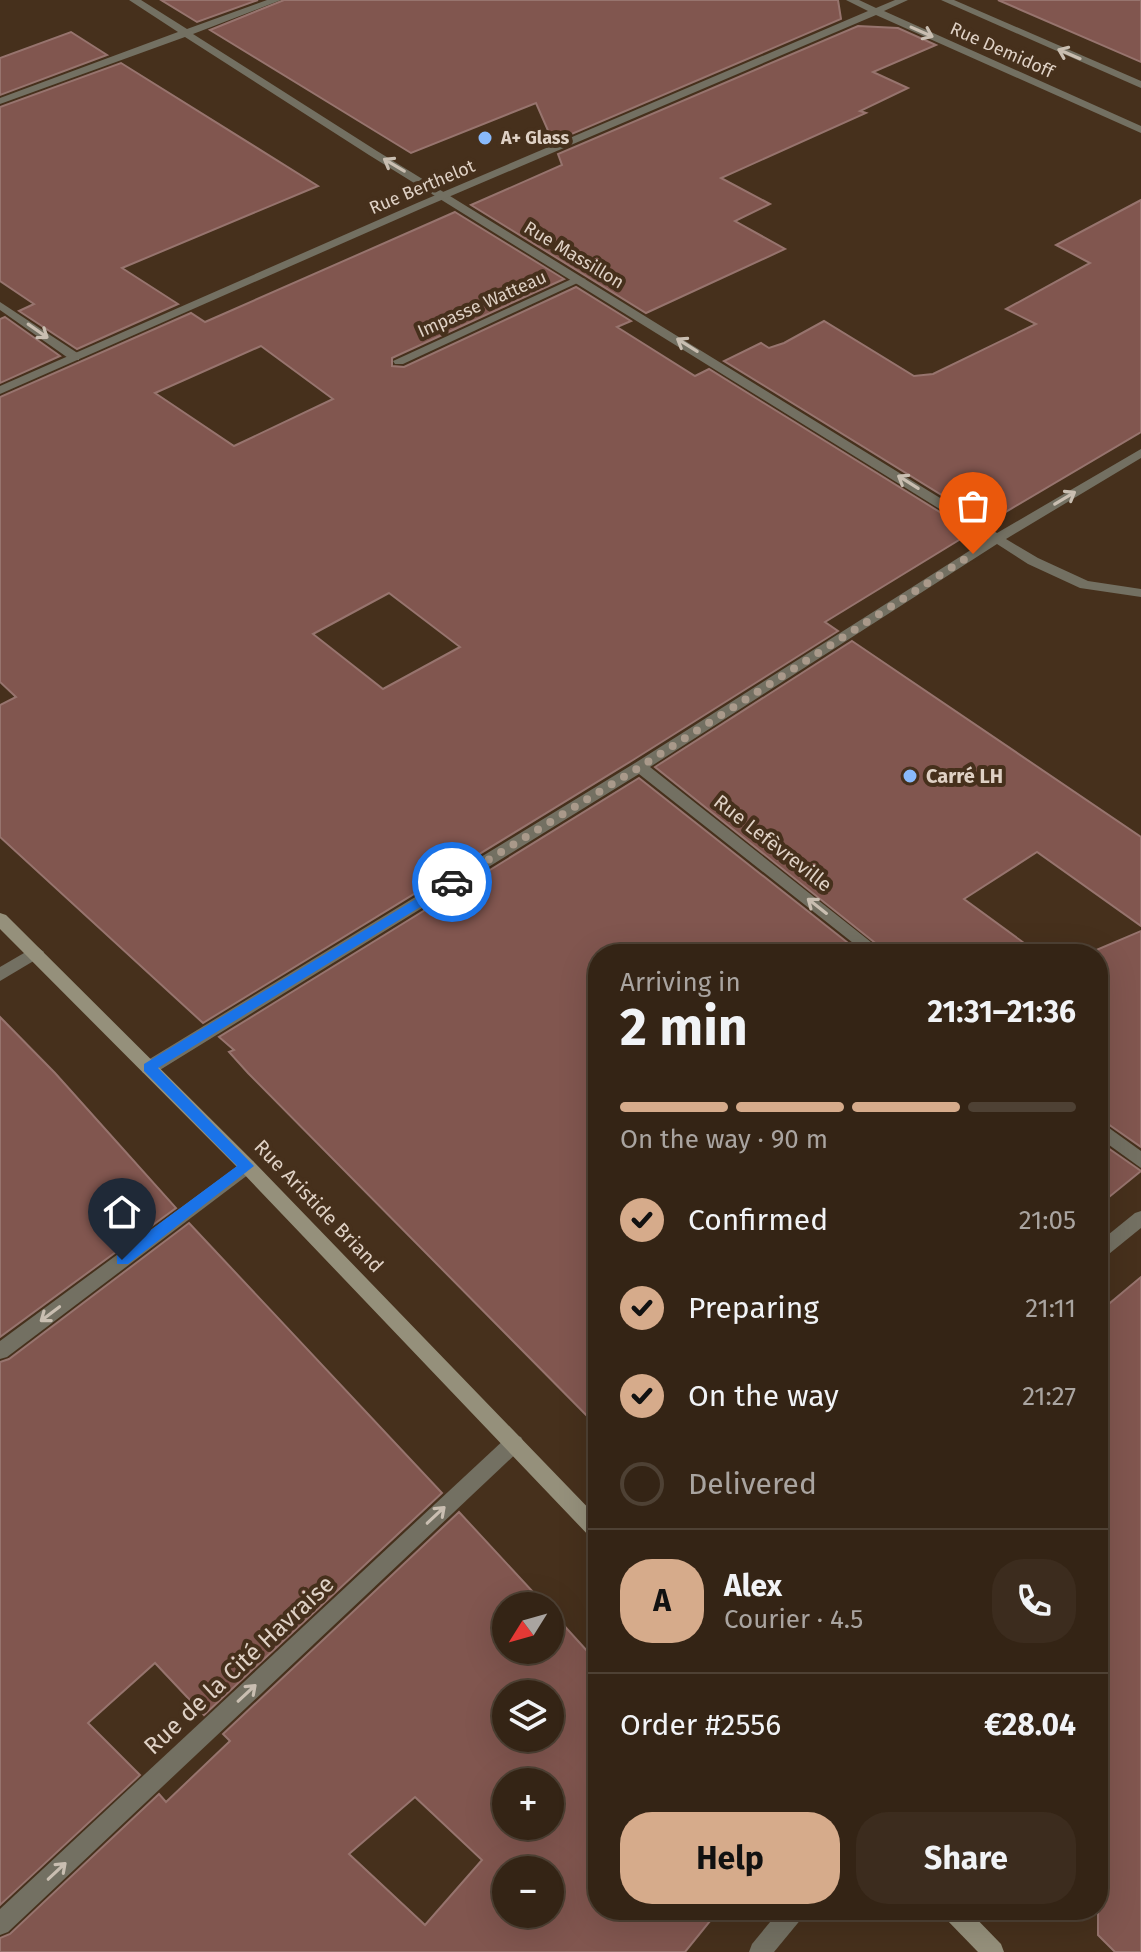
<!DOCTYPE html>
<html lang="en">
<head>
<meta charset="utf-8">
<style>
	body { margin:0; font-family:"Fira Sans",sans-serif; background:#3c2c1e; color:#f1f3f6; height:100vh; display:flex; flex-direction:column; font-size:30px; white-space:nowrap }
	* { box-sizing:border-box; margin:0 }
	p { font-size:26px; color:#a9a4a0 }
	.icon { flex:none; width:44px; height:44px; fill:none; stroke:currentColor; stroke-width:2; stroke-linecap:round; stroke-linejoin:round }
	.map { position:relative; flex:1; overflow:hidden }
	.panel { position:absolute; left:588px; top:944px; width:520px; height:976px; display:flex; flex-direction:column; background:#342415; border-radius:32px; box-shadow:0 8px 32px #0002,0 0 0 2px #4e4134 }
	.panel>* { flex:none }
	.needle { width:52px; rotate:233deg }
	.controls { position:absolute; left:492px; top:1592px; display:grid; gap:16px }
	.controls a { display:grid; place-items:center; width:72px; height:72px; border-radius:50%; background:#342415; box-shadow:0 8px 32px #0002,0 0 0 2px #4e4134; font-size:40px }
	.pin { position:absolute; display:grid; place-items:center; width:68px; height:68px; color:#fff; margin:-82px -34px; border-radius:50% 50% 50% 0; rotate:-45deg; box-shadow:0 0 8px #0007 }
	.pin .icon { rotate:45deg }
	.courier { position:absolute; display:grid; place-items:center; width:80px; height:80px; margin:-40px; border:6px solid #1a73e8; border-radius:50%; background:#fff; color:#222; box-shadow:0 2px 10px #0007 }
	.overview em { font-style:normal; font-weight:700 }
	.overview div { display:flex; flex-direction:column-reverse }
	.overview { display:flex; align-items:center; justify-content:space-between; height:136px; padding:0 32px }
	h1 { font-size:52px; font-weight:700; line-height:60px }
	.bar { display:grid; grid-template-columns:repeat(4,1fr); gap:12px 8px; align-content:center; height:96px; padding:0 32px }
	.bar i { height:10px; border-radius:6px; background:#4e4134 }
	.bar .active { background:#d6ab8b }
	.bar p { grid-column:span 4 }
	.line { display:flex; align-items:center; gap:20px; padding:0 32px; border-top:2px solid #4e4134 }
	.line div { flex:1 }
	.round { display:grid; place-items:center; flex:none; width:84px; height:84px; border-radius:32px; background:#3c2c1e }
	ol { padding:0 32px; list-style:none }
	li { display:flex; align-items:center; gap:24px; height:88px }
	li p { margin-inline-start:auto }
	li .icon { padding:8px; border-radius:50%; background:#d6ab8b; color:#111; stroke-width:4 }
	li:last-child { color:#a9a4a0 }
	li i { width:44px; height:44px; border:4px solid #4e4134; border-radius:50% }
	.action { display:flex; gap:16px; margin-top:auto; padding:16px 32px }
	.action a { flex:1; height:92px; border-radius:32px; background:#d6ab8b; color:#111; font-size:32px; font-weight:700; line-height:92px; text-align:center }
	.action a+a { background:#3c2c1e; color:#f1f3f6 }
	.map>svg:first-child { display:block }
	.building { fill:#81564f; stroke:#97746e; stroke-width:2; fill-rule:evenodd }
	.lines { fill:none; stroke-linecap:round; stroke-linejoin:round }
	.service { fill:#737062; fill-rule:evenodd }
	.minor { fill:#737062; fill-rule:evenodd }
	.tertiary { fill:#737062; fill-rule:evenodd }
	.secondary { fill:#95907b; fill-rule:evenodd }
	.oneway { stroke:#c9beb1 }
	.route { fill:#1a73e8 }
	.done { stroke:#a9998a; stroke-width:8; stroke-dasharray:0 14.4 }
	.poi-dot { fill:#89bafc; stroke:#46301c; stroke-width:3 }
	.labels { text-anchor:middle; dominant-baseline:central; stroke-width:8; stroke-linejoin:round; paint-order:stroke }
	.far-street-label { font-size:18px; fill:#dfd1c5; stroke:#46301c }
	.far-poi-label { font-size:18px; font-weight:bold; fill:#dfd1c5; stroke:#46301c; text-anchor:start }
	.poi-label { font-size:20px; font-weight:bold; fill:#dfd1c5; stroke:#46301c; text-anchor:start }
	.street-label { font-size:20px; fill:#dfd1c5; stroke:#46301c }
	.near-street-label { font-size:24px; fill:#dfd1c5; stroke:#46301c }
</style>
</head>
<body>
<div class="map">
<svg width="1141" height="1952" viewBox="0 0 1141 1952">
	<rect width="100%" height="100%" fill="#46301c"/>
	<!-- building -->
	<g class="building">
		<polygon points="161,0 258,0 197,22"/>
		<polygon points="284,0 838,0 841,19 553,142 536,103 411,153 210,30"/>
		<polygon points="998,0 1141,0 1141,62"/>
		<polygon points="858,26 898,28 936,45 873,72 908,88 860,111 866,113 721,178 770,204 735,221 785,249 646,313 471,205 562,165 558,154"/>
		<polygon points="71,32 107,55 0,95 0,58"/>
		<polygon points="121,63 318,186 122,268 178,304 77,349 19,311 34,304 0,281 0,107"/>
		<polygon points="1141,200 1141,432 987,523 724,361 761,343 769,348 784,343 824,321 914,376 933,374 1036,324 1006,309 1090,263 1056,245"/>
		<path d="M 455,212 L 564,279 L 392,358 L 392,366 L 404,367 L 576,287 L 631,321 L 617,327 L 695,376 L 709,369 L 972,532 L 825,622 L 838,631 L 633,760 L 203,1023 L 0,837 L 0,705 L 16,697 L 0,682 L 0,397 L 191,313 L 205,322 ZM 261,346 L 333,399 L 234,446 L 155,393 ZM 389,593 L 460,647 L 383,689 L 313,634 Z"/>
		<polygon points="5,317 60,356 0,383 0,319"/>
		<polygon points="852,641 1141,837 1141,926 1037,852 964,899 1039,954 889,954 655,767"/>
		<polygon points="639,778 862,954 598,954 598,1427 248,1073 229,1052 234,1050 219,1037"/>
		<polygon points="1141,931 1141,1147 1098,1117 1098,954 1087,954"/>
		<polygon points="0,1017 55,1073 176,1208 0,1337"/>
		<polygon points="1098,1141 1141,1171 1098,1206"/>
		<polygon points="189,1223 442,1493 204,1715 155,1663 88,1723 140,1775 0,1905 0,1362 9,1359"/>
		<polygon points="1141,1277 1141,1952 1115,1952 1098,1935 1098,1313"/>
		<path d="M 459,1512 L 546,1606 L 506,1606 L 506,1650 L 550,1650 L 550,1610 L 598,1663 L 598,1910 L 719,1910 L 685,1952 L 0,1952 L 0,1938 L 10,1934 L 159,1794 L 166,1802 L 230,1741 L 223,1734 ZM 506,1694 L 550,1694 L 550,1738 L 506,1738 ZM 506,1782 L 550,1782 L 550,1826 L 506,1826 ZM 415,1797 L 482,1860 L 425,1925 L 349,1854 ZM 506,1870 L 550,1870 L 550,1914 L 506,1914 Z"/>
	</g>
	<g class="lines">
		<!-- service -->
		<g class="service">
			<polygon points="941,0 954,0 1141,81 1141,88"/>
			<polygon points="576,277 586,279 403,364 395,364 393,361"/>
			<polygon points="36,946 44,952 42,956 0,981 0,967"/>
		</g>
		<!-- minor -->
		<g class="minor">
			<polygon points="129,0 141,0 187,29 267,0 281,0 193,34 377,151 997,533 1141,449 1141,458 1006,539 1038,558 1088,581 1141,589 1141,597 1080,588 1028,564 997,544 650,767 886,954 867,954 639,774 155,1073 143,1073 141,1068 143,1063 635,763 988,539 369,155 185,37 0,104 0,98 178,32"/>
			<polygon points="0,302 79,354 79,360 71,360 0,310"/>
			<polygon points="1098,1120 1141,1151 1141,1168 1098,1137"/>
			<polygon points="247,1159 253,1161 256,1166 253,1171 7,1357 0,1359 0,1341"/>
			<polygon points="1141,1211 1141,1228 1104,1258 1098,1260 1098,1243 1135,1213"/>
			<polygon points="514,1435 521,1437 524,1443 521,1449 8,1932 0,1935 0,1909 507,1437"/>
			<polygon points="780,1910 805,1910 802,1918 774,1952 749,1952 752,1944"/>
		</g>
		<!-- tertiary -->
		<polygon class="tertiary" points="846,0 859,0 876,8 895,0 908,0 884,11 1141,126 1141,133 876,15 425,207 0,394 0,386 417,203 868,11"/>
		<!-- secondary -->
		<g class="secondary">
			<polygon points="0,913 6,915 253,1161 598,1518 598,1541 591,1538 241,1171 0,929"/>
			<polygon points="942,1910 968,1910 1001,1944 1004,1952 978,1952 945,1918"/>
		</g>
	</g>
	<!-- one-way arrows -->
	<defs><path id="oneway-shaft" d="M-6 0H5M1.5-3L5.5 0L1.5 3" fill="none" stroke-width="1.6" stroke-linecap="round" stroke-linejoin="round" transform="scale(2)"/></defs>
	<g class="oneway">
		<use href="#oneway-shaft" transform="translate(922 32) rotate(24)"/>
		<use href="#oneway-shaft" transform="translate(1069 54) rotate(-157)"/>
		<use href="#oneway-shaft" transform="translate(394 165) rotate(-149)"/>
		<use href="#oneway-shaft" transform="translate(38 331) rotate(35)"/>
		<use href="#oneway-shaft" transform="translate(687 345) rotate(-148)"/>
		<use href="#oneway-shaft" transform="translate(908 482) rotate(-148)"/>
		<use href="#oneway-shaft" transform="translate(1065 498) rotate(-31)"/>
		<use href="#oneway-shaft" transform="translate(817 906) rotate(-142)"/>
		<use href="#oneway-shaft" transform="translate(50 1314) rotate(143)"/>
		<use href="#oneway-shaft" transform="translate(436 1515) rotate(-43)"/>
		<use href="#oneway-shaft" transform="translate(247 1693) rotate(-43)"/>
		<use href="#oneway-shaft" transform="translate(57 1871) rotate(-43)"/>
	</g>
	<!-- route -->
	<polygon class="route" points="452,877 458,882 456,885 158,1068 254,1166 128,1264 117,1264 117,1255 237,1166 144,1071 144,1064"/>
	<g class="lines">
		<!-- done -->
		<polyline class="done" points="452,882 640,767 973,554"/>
	</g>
	<!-- markers -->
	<g class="poi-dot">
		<circle cx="485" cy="138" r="8"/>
		<circle cx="910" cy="776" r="8"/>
	</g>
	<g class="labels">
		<!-- far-street labels -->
		<g class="far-street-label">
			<text transform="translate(1002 50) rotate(24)">Rue Demidoff</text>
			<text transform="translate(422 187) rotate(-23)">Rue Berthelot</text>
			<text transform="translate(574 255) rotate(31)">Rue Massillon</text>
			<text transform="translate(482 304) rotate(-24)">Impasse Watteau</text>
		</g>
		<!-- far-poi labels -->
		<g class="far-poi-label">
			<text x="501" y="138">A+ Glass</text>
		</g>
		<!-- poi labels -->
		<g class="poi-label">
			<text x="926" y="776">Carré LH</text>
		</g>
		<!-- street labels -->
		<g class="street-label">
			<text transform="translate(773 843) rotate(38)">Rue Lefèvreville</text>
			<text transform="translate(319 1206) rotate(46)">Rue Aristide Briand</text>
		</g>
		<!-- near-street labels -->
		<g class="near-street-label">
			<text transform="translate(239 1665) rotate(-43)">Rue de la Cité Havraise</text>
		</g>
	</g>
</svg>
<div class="controls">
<a><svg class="needle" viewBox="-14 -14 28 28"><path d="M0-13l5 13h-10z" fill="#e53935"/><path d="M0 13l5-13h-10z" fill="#a9a4a0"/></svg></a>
<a><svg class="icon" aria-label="layers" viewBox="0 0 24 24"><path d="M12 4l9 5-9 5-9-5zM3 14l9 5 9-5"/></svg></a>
<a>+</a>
<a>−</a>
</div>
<div class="pin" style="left:973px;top:554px;background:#ea580c"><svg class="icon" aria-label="bag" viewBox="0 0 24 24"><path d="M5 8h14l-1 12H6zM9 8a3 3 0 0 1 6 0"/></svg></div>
<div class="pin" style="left:122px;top:1260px;background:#1f2937"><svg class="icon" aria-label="home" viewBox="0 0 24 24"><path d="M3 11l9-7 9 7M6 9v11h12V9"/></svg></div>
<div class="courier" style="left:452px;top:882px"><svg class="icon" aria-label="car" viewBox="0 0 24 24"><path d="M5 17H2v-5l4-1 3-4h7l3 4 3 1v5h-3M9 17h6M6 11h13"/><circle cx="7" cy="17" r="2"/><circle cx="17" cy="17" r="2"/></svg></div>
<section class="panel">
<div class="overview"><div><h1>2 min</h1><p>Arriving in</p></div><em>21:31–21:36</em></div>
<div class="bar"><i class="active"></i><i class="active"></i><i class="active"></i><i></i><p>On the way · 90 m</p></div>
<ol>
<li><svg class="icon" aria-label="check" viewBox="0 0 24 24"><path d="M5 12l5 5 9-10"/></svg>Confirmed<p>21:05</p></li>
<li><svg class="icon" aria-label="check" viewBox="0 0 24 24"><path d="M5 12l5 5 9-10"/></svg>Preparing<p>21:11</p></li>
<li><svg class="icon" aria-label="check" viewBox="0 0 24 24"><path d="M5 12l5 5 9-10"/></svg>On the way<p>21:27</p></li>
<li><i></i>Delivered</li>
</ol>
<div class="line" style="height:144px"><b class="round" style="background:#d6ab8b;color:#111">A</b><div><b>Alex</b><p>Courier · 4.5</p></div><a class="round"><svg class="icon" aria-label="phone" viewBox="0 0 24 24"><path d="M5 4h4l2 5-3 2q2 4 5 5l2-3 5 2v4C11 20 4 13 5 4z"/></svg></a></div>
<div class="line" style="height:104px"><div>Order #2556</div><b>€28.04</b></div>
<div class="action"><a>Help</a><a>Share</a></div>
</section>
</div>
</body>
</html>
